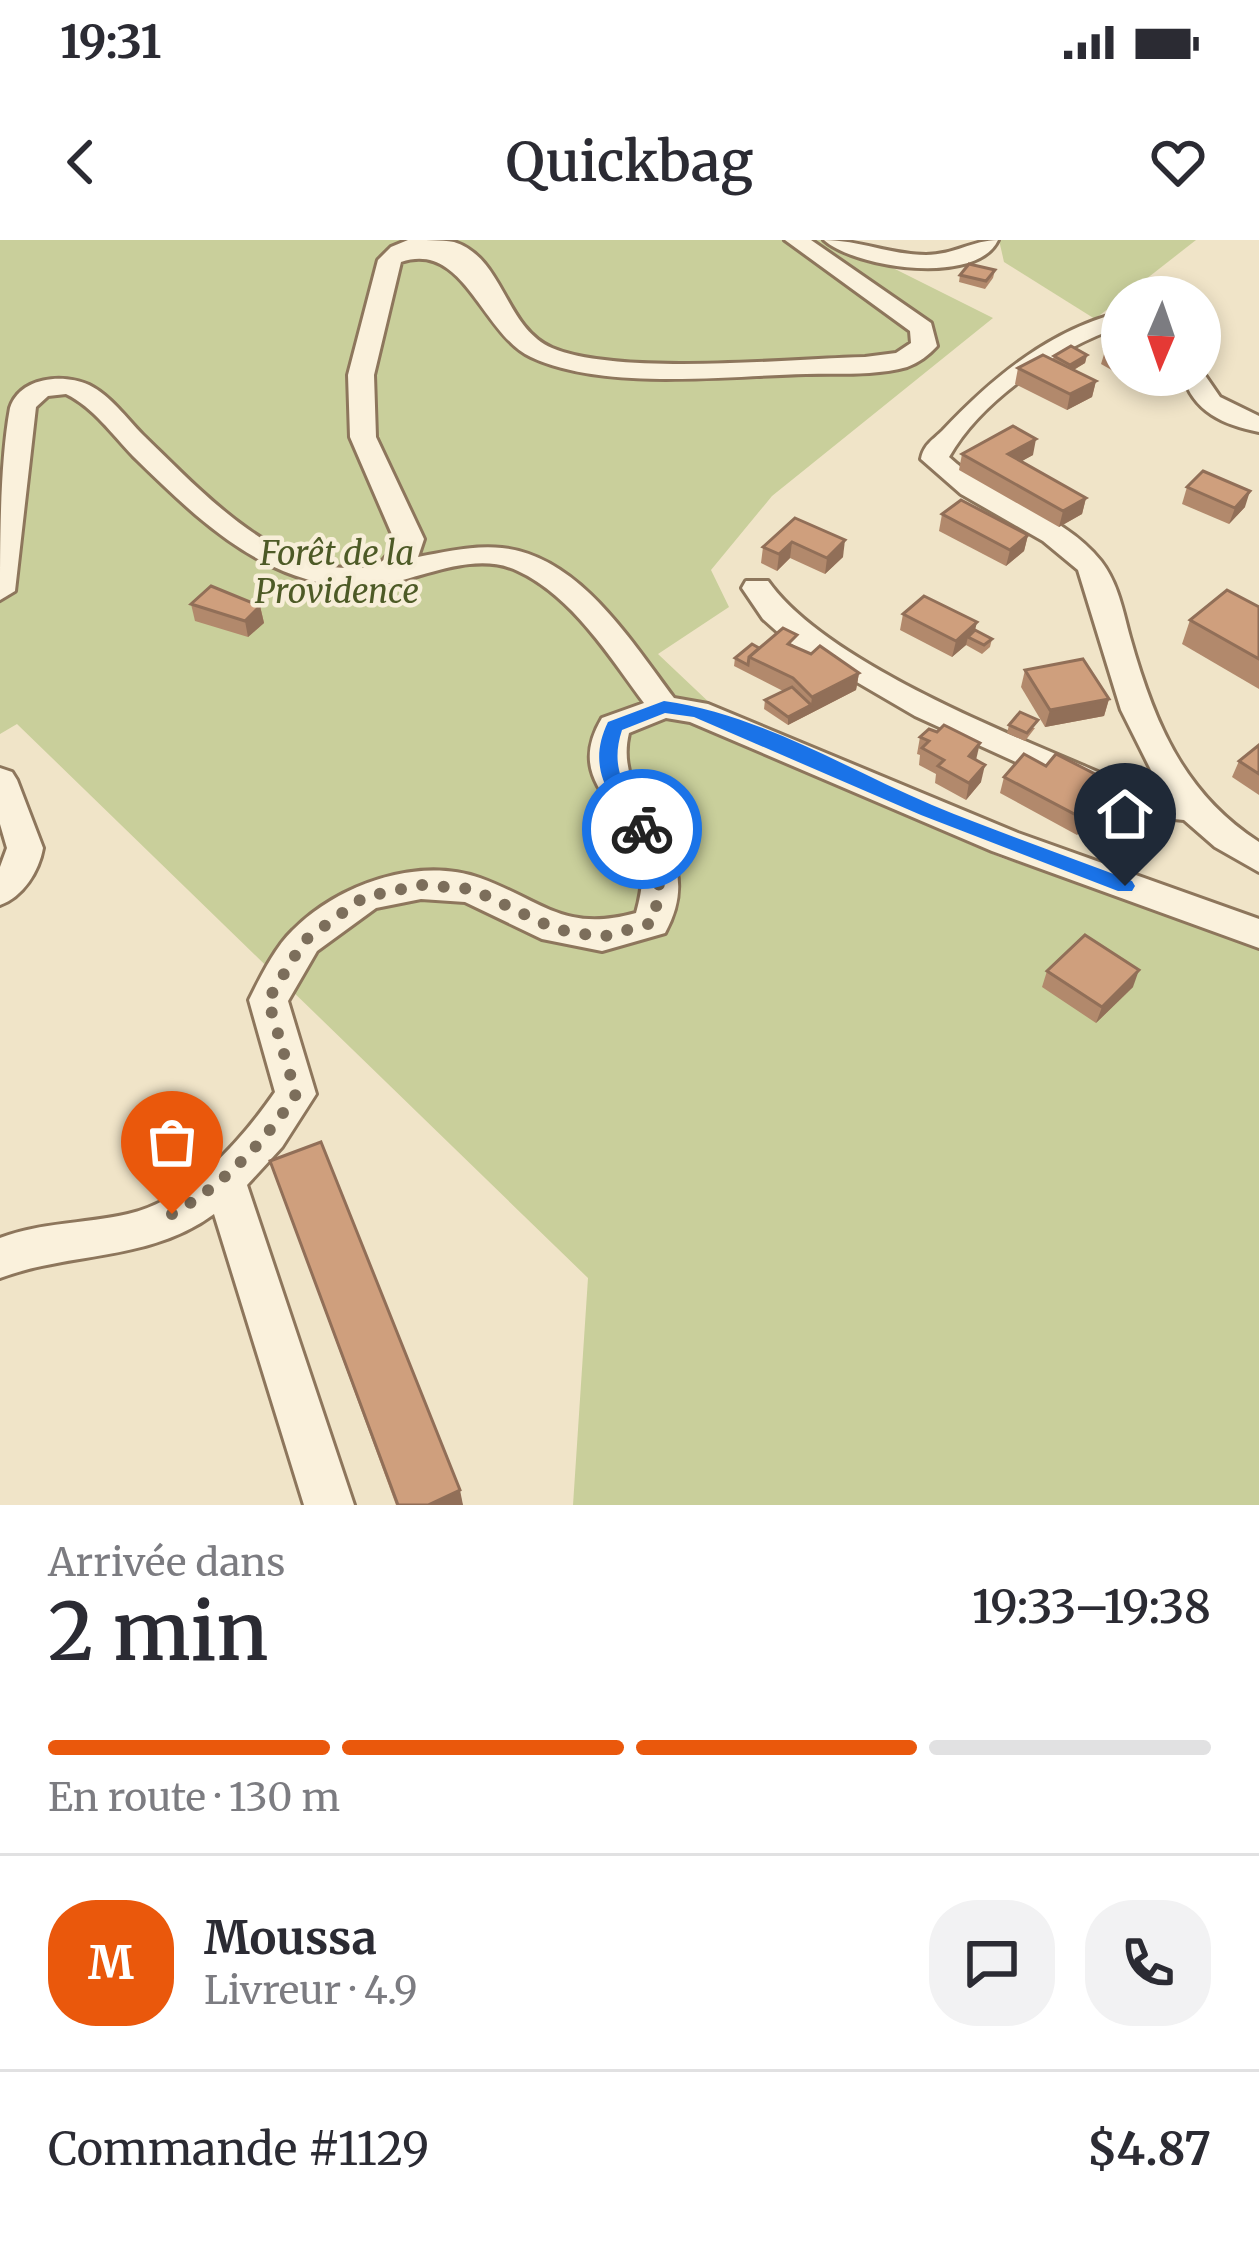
<!DOCTYPE html>
<html lang="fr">
<head>
<meta charset="utf-8">
<style>
	body { margin:0; font-family:Merriweather,serif; background:#f2f2f3; color:#2b2b33; height:100vh; display:flex; flex-direction:column; font-size:45px; white-space:nowrap }
	* { box-sizing:border-box; margin:0 }
	p { font-size:39px; color:#7c7c81 }
	.icon { flex:none; width:66px; height:66px; fill:none; stroke:currentColor; stroke-width:2; stroke-linecap:round; stroke-linejoin:round }
	.map { position:relative; height:1265px; overflow:hidden }
	.panel { display:flex; flex-direction:column; background:#fff; flex:1 }
	.panel>* { flex:none }
	.needle { width:78px; rotate:182deg }
	.tools { position:absolute; left:1101px; top:36px; display:grid; gap:24px }
	.tools a { display:grid; place-items:center; width:120px; height:120px; border-radius:50%; background:#fff; box-shadow:0 6px 18px #0003; font-size:60px }
	.pin { position:absolute; display:grid; place-items:center; width:102px; height:102px; color:#fff; margin:-123px -51px; border-radius:50% 50% 50% 0; rotate:-45deg; box-shadow:0 0 12px #0007 }
	.pin .icon { rotate:45deg }
	.courier { position:absolute; display:grid; place-items:center; width:120px; height:120px; margin:-60px; border:9px solid #1a73e8; border-radius:50%; background:#fff; color:#222; box-shadow:0 3px 15px #0007 }
	.overview em { font-style:normal; font-weight:600 }
	.overview div { display:flex; flex-direction:column-reverse }
	.overview { display:flex; align-items:center; justify-content:space-between; height:204px; padding:0 48px }
	h1 { font-size:78px; font-weight:600; line-height:90px }
	.bar { display:grid; grid-template-columns:repeat(4,1fr); gap:18px 12px; align-content:center; height:144px; padding:0 48px }
	.bar i { height:15px; border-radius:9px; background:#e1e1e2 }
	.bar .selected { background:#ea580c }
	.bar p { grid-column:span 4 }
	.line { display:flex; align-items:center; gap:30px; padding:0 48px; border-top:3px solid #e1e1e2 }
	.line div { flex:1 }
	.round { display:grid; place-items:center; flex:none; width:126px; height:126px; border-radius:48px; background:#f2f2f3 }
	.status { display:flex; justify-content:space-between; align-items:center; height:84px; padding:0 60px; background:#fff; direction:ltr }
	.status svg { height:33px; fill:currentColor }
	header { display:flex; justify-content:space-between; align-items:center; height:156px; padding:0 48px; background:#fff; font-size:54px; font-weight:600 }
	.map>svg:first-child { display:block }
	.green { fill:#c9cf9b }
	.lines { fill:none; stroke-linecap:round; stroke-linejoin:round }
	.minor-casing { stroke:#8d765c; stroke-width:6 }
	.minor { fill:#faf1dc; fill-rule:evenodd }
	.wall { fill:#b2896c }
	.shaded-wall { fill:#916f58 }
	.building { fill:#cf9f7d; stroke:#916f58; stroke-width:3 }
	.route { fill:#1a73e8 }
	.done { stroke:#7c6e5b; stroke-width:12; stroke-dasharray:0 21.6 }
	.labels { text-anchor:middle; dominant-baseline:central; stroke-width:9; stroke-linejoin:round; paint-order:stroke }
	.park-label { font-size:33px; font-style:italic; fill:#4d5a26; stroke:#f7eed8 }
</style>
</head>
<body>
<div class="status"><b>19:31</b><svg viewBox="0 0 49 12"><path d="M0 12V9h3v3zM5 12V6h3v6zM10 12V3h3v9zM15 12V0h3v12zM26 1h20v11H26zM47 4h2v5h-2z"/></svg></div>
<header><svg class="icon" aria-label="back" viewBox="0 0 24 24"><path d="M15 5l-7 7 7 7"/></svg>Quickbag<svg class="icon" aria-label="heart" viewBox="0 0 24 24"><path d="M12 20l-8-8c-3-5 5-10 8-4 3-6 11-1 8 4z"/></svg></header>
<div class="map">
<svg width="1259" height="1265" viewBox="0 0 1259 1265">
	<rect width="100%" height="100%" fill="#f0e4c8"/>
	<!-- green -->
	<g class="green">
		<polygon points="0,0 837,0 993,78 772,256 711,330 729,367 658,414 767,517 1002,618 1259,704 1259,1265 573,1265 588,1038 17,484 0,494"/>
		<polygon points="999,0 1196,0 1095,79 1004,22"/>
	</g>
	<g class="lines">
		<!-- minor casing -->
		<g class="minor-casing">
			<g id="minor">
				<path d="M 408,0 C 423,0 441,0 454,2 C 504,18 504,87 552,108 C 618,136 788,119 865,117 L 896,113 L 911,103 L 910,91 L 785,0 L 811,0 L 931,83 L 937,106 C 929,115 918,123 907,127 C 875,136 838,133 806,134 C 726,136 603,151 531,117 C 482,94 464,0 401,22 L 374,135 L 376,197 L 424,299 L 418,317 C 445,312 474,305 502,308 C 579,316 631,401 674,458 L 708,464 L 1018,593 L 1259,679 L 1259,708 L 992,611 L 690,482 L 666,478 L 629,493 C 610,572 714,603 665,693 L 602,711 L 542,699 L 465,662 L 421,659 L 376,668 L 317,711 L 288,761 L 316,854 L 282,907 L 247,945 L 354,1265 L 304,1265 L 214,974 C 149,1022 72,1011 0,1038 L 0,998 C 42,982 85,984 128,974 C 189,960 241,901 275,852 L 249,760 C 260,738 275,707 293,690 C 338,645 417,616 480,638 C 543,661 564,693 636,673 C 641,655 645,635 640,616 C 625,564 564,542 602,478 L 644,463 C 610,417 572,356 518,331 C 471,308 413,344 366,347 C 330,349 292,337 260,320 C 212,294 172,254 133,216 C 112,194 93,167 66,154 L 48,156 L 36,167 L 15,351 L 0,360 C 0,303 0,222 10,168 C 20,137 63,133 89,145 C 111,156 126,178 143,195 C 196,246 268,326 347,328 C 372,329 388,326 394,299 L 350,197 L 348,135 L 378,20 L 391,7 Z"/>
				<path d="M 824,0 C 859,0 891,15 926,15 C 954,15 973,0 998,0 C 977,46 855,28 824,0 Z"/>
				<path d="M 1122,72 L 1122,86 C 1059,107 981,160 949,217 C 994,259 1062,272 1101,321 C 1118,343 1123,371 1130,397 C 1154,482 1183,553 1259,602 L 1259,632 L 1215,607 L 1184,580 L 1132,575 L 915,476 L 790,403 L 763,379 L 742,348 L 746,341 L 768,341 C 832,431 1044,507 1149,554 L 1163,554 L 1121,470 L 1078,330 L 1043,301 L 961,254 L 921,219 C 924,204 933,200 943,190 C 993,137 1050,90 1122,72 Z"/>
				<path d="M 1200,128 L 1220,157 L 1259,176 L 1259,192 C 1224,185 1193,172 1183,135 L 1200,135 Z"/>
				<path d="M 0,528 L 12,532 L 17,540 L 43,608 C 39,631 23,657 0,665 L 0,627 L 7,608 L 0,584 Z"/>
			</g>
		</g>
		<!-- minor -->
		<use href="#minor" class="minor"/>
	</g>
	<!-- wall -->
	<g class="wall">
		<polygon points="995,30 993,38 985,49 959,42 960,35"/>
		<polygon points="1122,89 1122,135 1138,135 1129,140 1101,124 1110,95"/>
		<polygon points="1087,115 1085,123 1074,130 1096,141 1092,157 1067,170 1015,144 1018,128 1053,120 1054,116"/>
		<polygon points="962,214 1033,215 1021,221 1086,258 1082,274 1059,287 959,230"/>
		<polygon points="1187,247 1245,267 1229,284 1182,264"/>
		<polygon points="942,274 1028,295 1024,311 1006,326 939,291"/>
		<polygon points="795,278 843,317 825,334 790,318 777,331 761,323 763,307"/>
		<polygon points="191,364 260,366 264,383 248,397 195,381"/>
		<polygon points="1259,367 1259,449 1182,404 1190,380"/>
		<polygon points="903,374 975,390 992,399 990,407 982,414 966,405 952,417 900,390"/>
		<polygon points="796,407 859,433 856,450 788,485 764,469 765,460 783,451 734,426 735,418 759,408"/>
		<polygon points="1025,430 1109,459 1104,476 1045,487 1021,447"/>
		<polygon points="1009,485 1035,488 1025,501 1007,493"/>
		<polygon points="920,497 976,520 981,542 966,560 935,543 936,534 919,525 920,515 917,514"/>
		<polygon points="1259,505 1259,555 1232,537 1239,521"/>
		<polygon points="1046,526 1095,534 1091,548 1102,554 1097,570 1077,595 1000,553 1004,537"/>
		<polygon points="1047,731 1133,747 1096,783 1042,747"/>
		<polygon points="270,921 463,1265 396,1265"/>
	</g>
	<!-- shaded-wall -->
	<g class="shaded-wall">
		<polygon points="1087,115 1085,123 1068,133 1070,125"/>
		<polygon points="1096,141 1092,157 1067,170 1070,154"/>
		<polygon points="1036,199 1033,215 1004,231 1008,214"/>
		<polygon points="1250,251 1245,267 1229,284 1235,268"/>
		<polygon points="1086,258 1082,274 1059,287 1063,271"/>
		<polygon points="1028,295 1024,311 1006,326 1010,310"/>
		<polygon points="845,300 843,317 825,334 827,318"/>
		<polygon points="792,302 790,318 777,331 779,314"/>
		<polygon points="260,366 264,383 248,397 245,381"/>
		<polygon points="977,382 973,399 968,397 966,405 952,417 956,401"/>
		<polygon points="859,433 856,450 788,485 788,477 811,465 812,457"/>
		<polygon points="1109,459 1104,476 1045,487 1050,470"/>
		<polygon points="980,503 976,520 969,516"/>
		<polygon points="985,525 981,542 966,560 969,543"/>
		<polygon points="1102,554 1097,570 1077,595 1082,578"/>
		<polygon points="1139,730 1133,747 1096,783 1102,767"/>
		<polygon points="460,1250 463,1265 428,1265"/>
	</g>
	<!-- building -->
	<g class="building">
		<polygon points="969,24 995,30 986,41 960,35"/>
		<polygon points="1122,89 1122,118 1105,108 1120,100 1110,95"/>
		<polygon points="1071,106 1087,115 1070,125 1054,116"/>
		<polygon points="1043,115 1096,141 1070,154 1018,128"/>
		<polygon points="1013,186 1036,199 1008,214 1086,258 1063,271 962,214"/>
		<polygon points="1203,231 1250,251 1235,268 1187,247"/>
		<polygon points="961,260 1028,295 1010,310 942,274"/>
		<polygon points="795,278 845,300 827,318 792,302 779,314 763,307"/>
		<polygon points="211,346 260,366 245,381 191,364"/>
		<polygon points="1227,350 1259,367 1259,419 1190,380"/>
		<polygon points="924,356 977,382 956,401 903,374"/>
		<polygon points="783,388 797,395 788,404 811,414 820,406 859,433 812,457 793,438 749,417"/>
		<polygon points="975,390 992,399 984,405 968,397"/>
		<polygon points="752,404 759,408 749,417 748,425 735,418"/>
		<polygon points="1083,419 1109,459 1050,470 1025,430"/>
		<polygon points="792,447 811,465 788,477 765,460"/>
		<polygon points="1020,472 1038,480 1027,493 1009,485"/>
		<polygon points="944,485 980,503 969,516 985,525 969,543 938,526 944,520 922,508 929,501 920,497 929,489 937,492"/>
		<polygon points="1259,505 1259,534 1239,521"/>
		<polygon points="1024,514 1046,526 1056,514 1095,534 1086,545 1102,554 1082,578 1004,537"/>
		<polygon points="1085,695 1139,730 1102,767 1047,731"/>
		<polygon points="321,902 460,1250 428,1265 398,1265 270,921"/>
	</g>
	<!-- route -->
	<path class="route" d="M 664,461 C 758,474 845,528 932,565 C 997,592 1065,615 1132,641 L 1135,646 L 1132,651 L 1118,651 L 921,575 L 694,477 L 665,473 L 622,490 C 608,533 629,553 651,589 L 642,596 L 635,594 C 609,555 586,528 608,482 Z"/>
	<g class="lines">
		<!-- done -->
		<path class="done" d="M 172,974 C 222,946 265,902 296,854 L 268,760 L 304,701 L 364,657 L 421,645 L 472,649 L 555,689 L 602,697 L 652,683 C 662,648 663,620 642,589"/>
	</g>
	<g class="labels">
		<!-- park labels -->
		<g class="park-label">
			<text x="337" y="313">Forêt de la<tspan x="337" dy="38">Providence</tspan></text>
		</g>
	</g>
</svg>
<div class="tools">
<a><svg class="needle" viewBox="-14 -14 28 28"><path d="M0-13l5 13h-10z" fill="#e53935"/><path d="M0 13l5-13h-10z" fill="#7c7c81"/></svg></a>
</div>
<div class="pin" style="left:172px;top:974px;background:#ea580c"><svg class="icon" aria-label="bag" viewBox="0 0 24 24"><path d="M5 8h14l-1 12H6zM9 8a3 3 0 0 1 6 0"/></svg></div>
<div class="pin" style="left:1125px;top:646px;background:#1f2937"><svg class="icon" aria-label="home" viewBox="0 0 24 24"><path d="M3 11l9-7 9 7M6 9v11h12V9"/></svg></div>
<div class="courier" style="left:642px;top:589px"><svg class="icon" aria-label="bike" viewBox="0 0 24 24"><circle cx="6" cy="16" r="4"/><circle cx="18" cy="16" r="4"/><path d="M6 16l4-8h5l3 8M10 8l3 8H6M13 5h3"/></svg></div>
</div>
<section class="panel">
<div class="overview"><div><h1>2 min</h1><p>Arrivée dans</p></div><em>19:33–19:38</em></div>
<div class="bar"><i class="selected"></i><i class="selected"></i><i class="selected"></i><i></i><p>En route · 130 m</p></div>
<div class="line" style="height:216px"><b class="round" style="background:#ea580c;color:#fff">M</b><div><b>Moussa</b><p>Livreur · 4.9</p></div><a class="round"><svg class="icon" aria-label="chat" viewBox="0 0 24 24"><path d="M4 5h16v11H9l-5 4z"/></svg></a><a class="round"><svg class="icon" aria-label="phone" viewBox="0 0 24 24"><path d="M5 4h4l2 5-3 2q2 4 5 5l2-3 5 2v4C11 20 4 13 5 4z"/></svg></a></div>
<div class="line" style="height:156px"><div>Commande #1129</div><b>$4.87</b></div>
</section>
</body>
</html>
